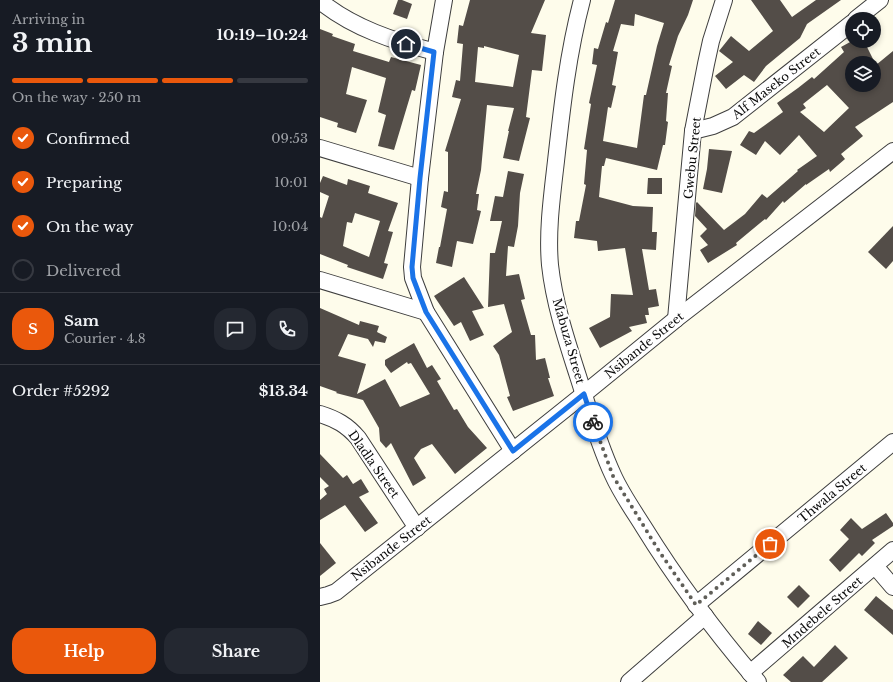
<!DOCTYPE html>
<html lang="en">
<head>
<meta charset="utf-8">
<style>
	body { margin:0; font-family:"Libre Baskerville",serif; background:#242831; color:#f1f3f6; height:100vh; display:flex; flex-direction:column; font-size:15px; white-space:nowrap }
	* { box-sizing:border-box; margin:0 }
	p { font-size:13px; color:#9ea1a6 }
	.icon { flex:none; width:22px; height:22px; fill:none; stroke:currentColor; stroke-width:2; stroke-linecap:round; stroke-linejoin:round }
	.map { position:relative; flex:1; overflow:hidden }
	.panel { display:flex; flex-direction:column; background:#171b24; width:320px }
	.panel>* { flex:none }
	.fabs { position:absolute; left:525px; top:12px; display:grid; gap:8px }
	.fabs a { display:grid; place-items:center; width:36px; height:36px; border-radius:50%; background:#171b24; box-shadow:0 2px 6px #0003; font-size:20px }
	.pin { position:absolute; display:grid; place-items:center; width:34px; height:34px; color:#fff; margin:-17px; border:2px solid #fff; border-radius:50%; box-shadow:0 1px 4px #0007 }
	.courier { position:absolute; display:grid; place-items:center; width:40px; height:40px; margin:-20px; border:3px solid #1a73e8; border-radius:50%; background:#fff; color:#222; box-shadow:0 1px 5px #0007 }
	.summary em { font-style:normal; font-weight:700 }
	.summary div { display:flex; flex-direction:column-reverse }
	.summary { display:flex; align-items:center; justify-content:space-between; height:68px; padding:0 12px }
	h1 { font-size:26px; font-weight:700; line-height:30px }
	.bar { display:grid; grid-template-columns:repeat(4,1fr); gap:6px 4px; align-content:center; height:48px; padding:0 12px }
	.bar i { height:5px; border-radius:3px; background:#363941 }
	.bar .current { background:#ea580c }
	.bar p { grid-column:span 4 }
	.line { display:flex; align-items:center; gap:10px; padding:0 12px; border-top:1px solid #363941 }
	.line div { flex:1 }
	.round { display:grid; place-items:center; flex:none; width:42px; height:42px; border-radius:16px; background:#242831 }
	ol { padding:0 12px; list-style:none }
	li { display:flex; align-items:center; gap:12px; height:44px }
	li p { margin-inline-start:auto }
	li .icon { padding:4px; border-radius:50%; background:#ea580c; color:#fff; stroke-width:4 }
	li:last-child { color:#9ea1a6 }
	li i { width:22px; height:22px; border:2px solid #363941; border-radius:50% }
	.primary-button { display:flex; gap:8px; margin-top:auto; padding:8px 12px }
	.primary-button a { flex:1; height:46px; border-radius:16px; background:#ea580c; color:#fff; font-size:16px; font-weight:700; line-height:46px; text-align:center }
	.primary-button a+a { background:#242831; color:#f1f3f6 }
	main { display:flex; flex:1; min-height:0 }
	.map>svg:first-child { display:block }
	.building { fill:#534d48; fill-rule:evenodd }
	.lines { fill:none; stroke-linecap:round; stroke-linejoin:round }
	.street-casing { stroke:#3e3e3e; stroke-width:18 }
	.street { stroke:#fff; stroke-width:16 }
	.done { stroke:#605f59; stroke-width:4; stroke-dasharray:0 7.2 }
	.route { stroke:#1a73e8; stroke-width:5 }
	.labels { text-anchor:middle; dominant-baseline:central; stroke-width:4; stroke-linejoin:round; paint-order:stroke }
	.street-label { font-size:12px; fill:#0b0b0b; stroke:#fff }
</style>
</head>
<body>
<main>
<section class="panel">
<div class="summary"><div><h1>3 min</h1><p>Arriving in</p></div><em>10:19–10:24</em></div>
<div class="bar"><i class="current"></i><i class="current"></i><i class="current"></i><i></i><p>On the way · 250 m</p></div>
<ol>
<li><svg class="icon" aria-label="check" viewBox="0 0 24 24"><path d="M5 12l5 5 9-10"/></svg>Confirmed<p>09:53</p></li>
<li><svg class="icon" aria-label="check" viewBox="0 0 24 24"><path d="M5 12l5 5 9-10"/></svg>Preparing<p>10:01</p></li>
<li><svg class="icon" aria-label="check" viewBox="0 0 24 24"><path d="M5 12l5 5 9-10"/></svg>On the way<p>10:04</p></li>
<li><i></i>Delivered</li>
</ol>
<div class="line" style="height:72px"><b class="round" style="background:#ea580c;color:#fff">S</b><div><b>Sam</b><p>Courier · 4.8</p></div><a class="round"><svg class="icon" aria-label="chat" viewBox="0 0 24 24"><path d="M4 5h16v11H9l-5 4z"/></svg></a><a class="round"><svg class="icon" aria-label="phone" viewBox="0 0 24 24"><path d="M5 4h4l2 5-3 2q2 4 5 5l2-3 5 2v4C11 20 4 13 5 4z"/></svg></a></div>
<div class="line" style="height:52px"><div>Order #5292</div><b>$13.34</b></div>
<div class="primary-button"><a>Help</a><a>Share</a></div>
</section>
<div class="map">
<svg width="573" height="682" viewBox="0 0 573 682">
	<rect width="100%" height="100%" fill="#fefceb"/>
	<!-- building -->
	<g class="building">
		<polygon points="78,0 82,0 92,4 87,19 73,14"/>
		<path d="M 150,0 L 225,0 L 211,33 L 226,35 L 222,71 L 212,70 L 206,117 L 210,118 L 199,161 L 183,158 L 189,131 L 188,131 L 194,108 L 167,105 L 161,170 L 156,194 L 159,194 L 157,210 L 161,211 L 153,244 L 137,241 L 132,267 L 116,263 L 119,247 L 120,247 L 127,209 L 121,207 L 124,191 L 128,192 L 128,152 L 125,151 L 141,99 L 132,97 L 136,80 L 140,81 L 143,44 L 137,43 L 139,25 L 143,26 ZM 164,46 L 199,55 L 193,87 L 155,82 L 158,47 L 164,48 Z"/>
		<path d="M 295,0 L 373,0 L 368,15 L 358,36 L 349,65 L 352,66 L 346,93 L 348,93 L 346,121 L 348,122 L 345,145 L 343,145 L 337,170 L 286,158 L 284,166 L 282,166 L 279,197 L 313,206 L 333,207 L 332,232 L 337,232 L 336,250 L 322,249 L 329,290 L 336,289 L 339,306 L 328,308 L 329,315 L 325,315 L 327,323 L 309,327 L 312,331 L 280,348 L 269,328 L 290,317 L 291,294 L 313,295 L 305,248 L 278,251 L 277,241 L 254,238 L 256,221 L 259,221 L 266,185 L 264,184 L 267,150 L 264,149 L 271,104 L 269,103 L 277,65 L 272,64 L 274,48 L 278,49 L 286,22 L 288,23 ZM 315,14 L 344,23 L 337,46 L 326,95 L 324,95 L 317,148 L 283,141 L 288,107 L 291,108 L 296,86 L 292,85 L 298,52 L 293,51 L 301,24 L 314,26 Z"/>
		<polygon points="431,0 460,0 472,17 496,0 521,0 487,24 480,38 446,66 434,82 424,75 406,89 395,76 413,62 399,51 411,36 429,51 453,31"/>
		<polygon points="0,29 13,34 12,36 35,44 33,51 69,62 71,57 101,65 95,91 92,90 74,150 58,146 66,115 58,112 66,78 32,67 26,94 47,100 36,133 17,127 18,123 0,117"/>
		<path d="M 532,41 L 544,41 L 556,65 L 573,51 L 573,102 L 535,127 L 543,136 L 521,154 L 525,159 L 510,172 L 509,169 L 486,185 L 486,184 L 464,203 L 463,201 L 446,220 L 445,219 L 416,243 L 417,245 L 388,263 L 380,250 L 388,245 L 380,236 L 387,229 L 375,216 L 376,203 L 377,202 L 404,230 L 425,214 L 442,194 L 447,198 L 478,171 L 477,170 L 497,156 L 479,135 L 460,155 L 445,141 L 436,155 L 420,145 L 429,131 L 434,133 L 463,112 L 457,103 L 478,88 L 492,77 L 494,79 L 524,52 L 521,47 ZM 532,63 L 554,63 L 554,85 L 532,85 ZM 507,85 L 529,108 L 504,132 L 480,112 L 486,108 L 483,104 Z"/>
		<polygon points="389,149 412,151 402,193 383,189 387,169"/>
		<polygon points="188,171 204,174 200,193 198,226 194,247 188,246 186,276 199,274 205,299 201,300 211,335 215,335 216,360 225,358 230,378 228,378 234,396 193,411 187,397 190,396 179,355 173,346 192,332 184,304 168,307 170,253 175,253 182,221 170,221 175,196 183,197"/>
		<path d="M 3,176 L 27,185 L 28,179 L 50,186 L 48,193 L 78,203 L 68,231 L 73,232 L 64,263 L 68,264 L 63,279 L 27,267 L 28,265 L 0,254 L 0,217 L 2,218 L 9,196 L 0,192 L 0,183 ZM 35,213 L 60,221 L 49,257 L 23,246 L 27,222 L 32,223 Z"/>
		<polygon points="328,178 342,178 342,194 327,194"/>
		<polygon points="573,226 573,261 566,269 548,252"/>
		<polygon points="144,277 164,308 152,311 164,335 150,341 141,322 134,326 114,296"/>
		<polygon points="0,308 39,325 40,321 59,326 57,332 67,337 65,343 55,341 53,347 48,339 28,334 18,356 46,364 37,394 65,379 80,407 110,394 91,363 88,364 87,362 71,373 65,365 65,360 94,343 107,368 112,365 121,379 117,381 134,410 137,409 148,427 167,448 135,474 112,444 101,449 94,458 106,478 93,486 71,443 66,448 60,441 59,428 43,400 16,393 17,392 0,386"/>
		<polygon points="0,454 23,478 27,475 33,484 41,479 49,492 39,497 58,523 45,532 25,505 0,520 0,500 7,494 4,489 9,486 0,477"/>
		<polygon points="566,513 573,523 573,526 552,540 555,543 542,556 539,553 520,572 509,560 529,539 520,530 531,518 542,529"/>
		<polygon points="0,543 16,563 0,576"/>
		<polygon points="479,585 490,596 478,608 467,597"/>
		<polygon points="556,596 573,610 573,635 544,610"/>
		<polygon points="438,621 452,633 441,645 428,634"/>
		<polygon points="515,645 528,658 502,682 471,682 463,675 483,656 494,667"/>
	</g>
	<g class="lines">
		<!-- street casing -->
		<g class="street-casing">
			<g id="street">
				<polyline points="124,0 115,52 100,178 92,267 93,278 106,312 193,451"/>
				<path d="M 262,0 C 248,53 242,107 236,161 C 232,196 227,231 230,265 C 234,302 246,339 257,373 C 268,407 278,443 293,475 C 301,493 313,510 323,526 C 357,581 396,633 438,682"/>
				<path d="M 0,1 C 33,28 74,41 115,52"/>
				<polyline points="536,19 560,0"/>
				<polyline points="373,131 393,126 413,117 532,23"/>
				<polyline points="0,148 100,178"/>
				<polyline points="0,280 106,312"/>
				<polyline points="356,319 373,131 386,64 391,41 404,0"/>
				<path d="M 0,414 C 16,419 27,425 38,438 L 97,528"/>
				<polyline points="555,566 573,587"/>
				<polyline points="0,597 8,595 16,592 264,394 356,319 573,151"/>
				<polyline points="376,605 573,442"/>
				<polyline points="430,673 573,550"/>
				<polyline points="309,682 385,616"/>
			</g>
		</g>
		<!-- street -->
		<use href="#street" class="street"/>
	</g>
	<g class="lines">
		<!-- done -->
		<polyline class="done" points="273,422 293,476 339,551 376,605 450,544"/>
		<!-- route -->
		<polyline class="route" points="86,44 114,52 100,178 92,267 93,278 106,312 193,451 264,394 273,422"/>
	</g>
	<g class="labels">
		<!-- street labels -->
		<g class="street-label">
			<text transform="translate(456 83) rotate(-38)">Alf Maseko Street</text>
			<text transform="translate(372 158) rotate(-84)">Gwebu Street</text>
			<text transform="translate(249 341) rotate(74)">Mabuza Street</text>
			<text transform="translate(324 345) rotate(-39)">Nsibande Street</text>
			<text transform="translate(54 464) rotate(55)">Dladla Street</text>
			<text transform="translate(512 493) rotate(-40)">Thwala Street</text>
			<text transform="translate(71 548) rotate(-38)">Nsibande Street</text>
			<text transform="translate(502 612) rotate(-41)">Mndebele Street</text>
		</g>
	</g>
</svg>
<div class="fabs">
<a><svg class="icon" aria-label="locate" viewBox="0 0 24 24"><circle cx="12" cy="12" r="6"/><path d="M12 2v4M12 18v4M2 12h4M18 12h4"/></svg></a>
<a><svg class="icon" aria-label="layers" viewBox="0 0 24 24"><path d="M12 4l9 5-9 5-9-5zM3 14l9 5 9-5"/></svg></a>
</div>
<div class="pin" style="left:450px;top:544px;background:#ea580c"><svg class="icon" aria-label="bag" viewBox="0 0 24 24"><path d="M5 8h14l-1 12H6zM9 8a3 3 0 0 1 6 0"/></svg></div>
<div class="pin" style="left:86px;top:44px;background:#1f2937"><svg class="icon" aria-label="home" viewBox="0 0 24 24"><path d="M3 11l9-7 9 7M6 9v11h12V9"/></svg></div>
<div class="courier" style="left:273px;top:422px"><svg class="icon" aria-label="bike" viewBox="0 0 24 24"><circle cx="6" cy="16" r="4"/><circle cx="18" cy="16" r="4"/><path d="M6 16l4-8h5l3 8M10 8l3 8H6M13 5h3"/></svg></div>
</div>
</main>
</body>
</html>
